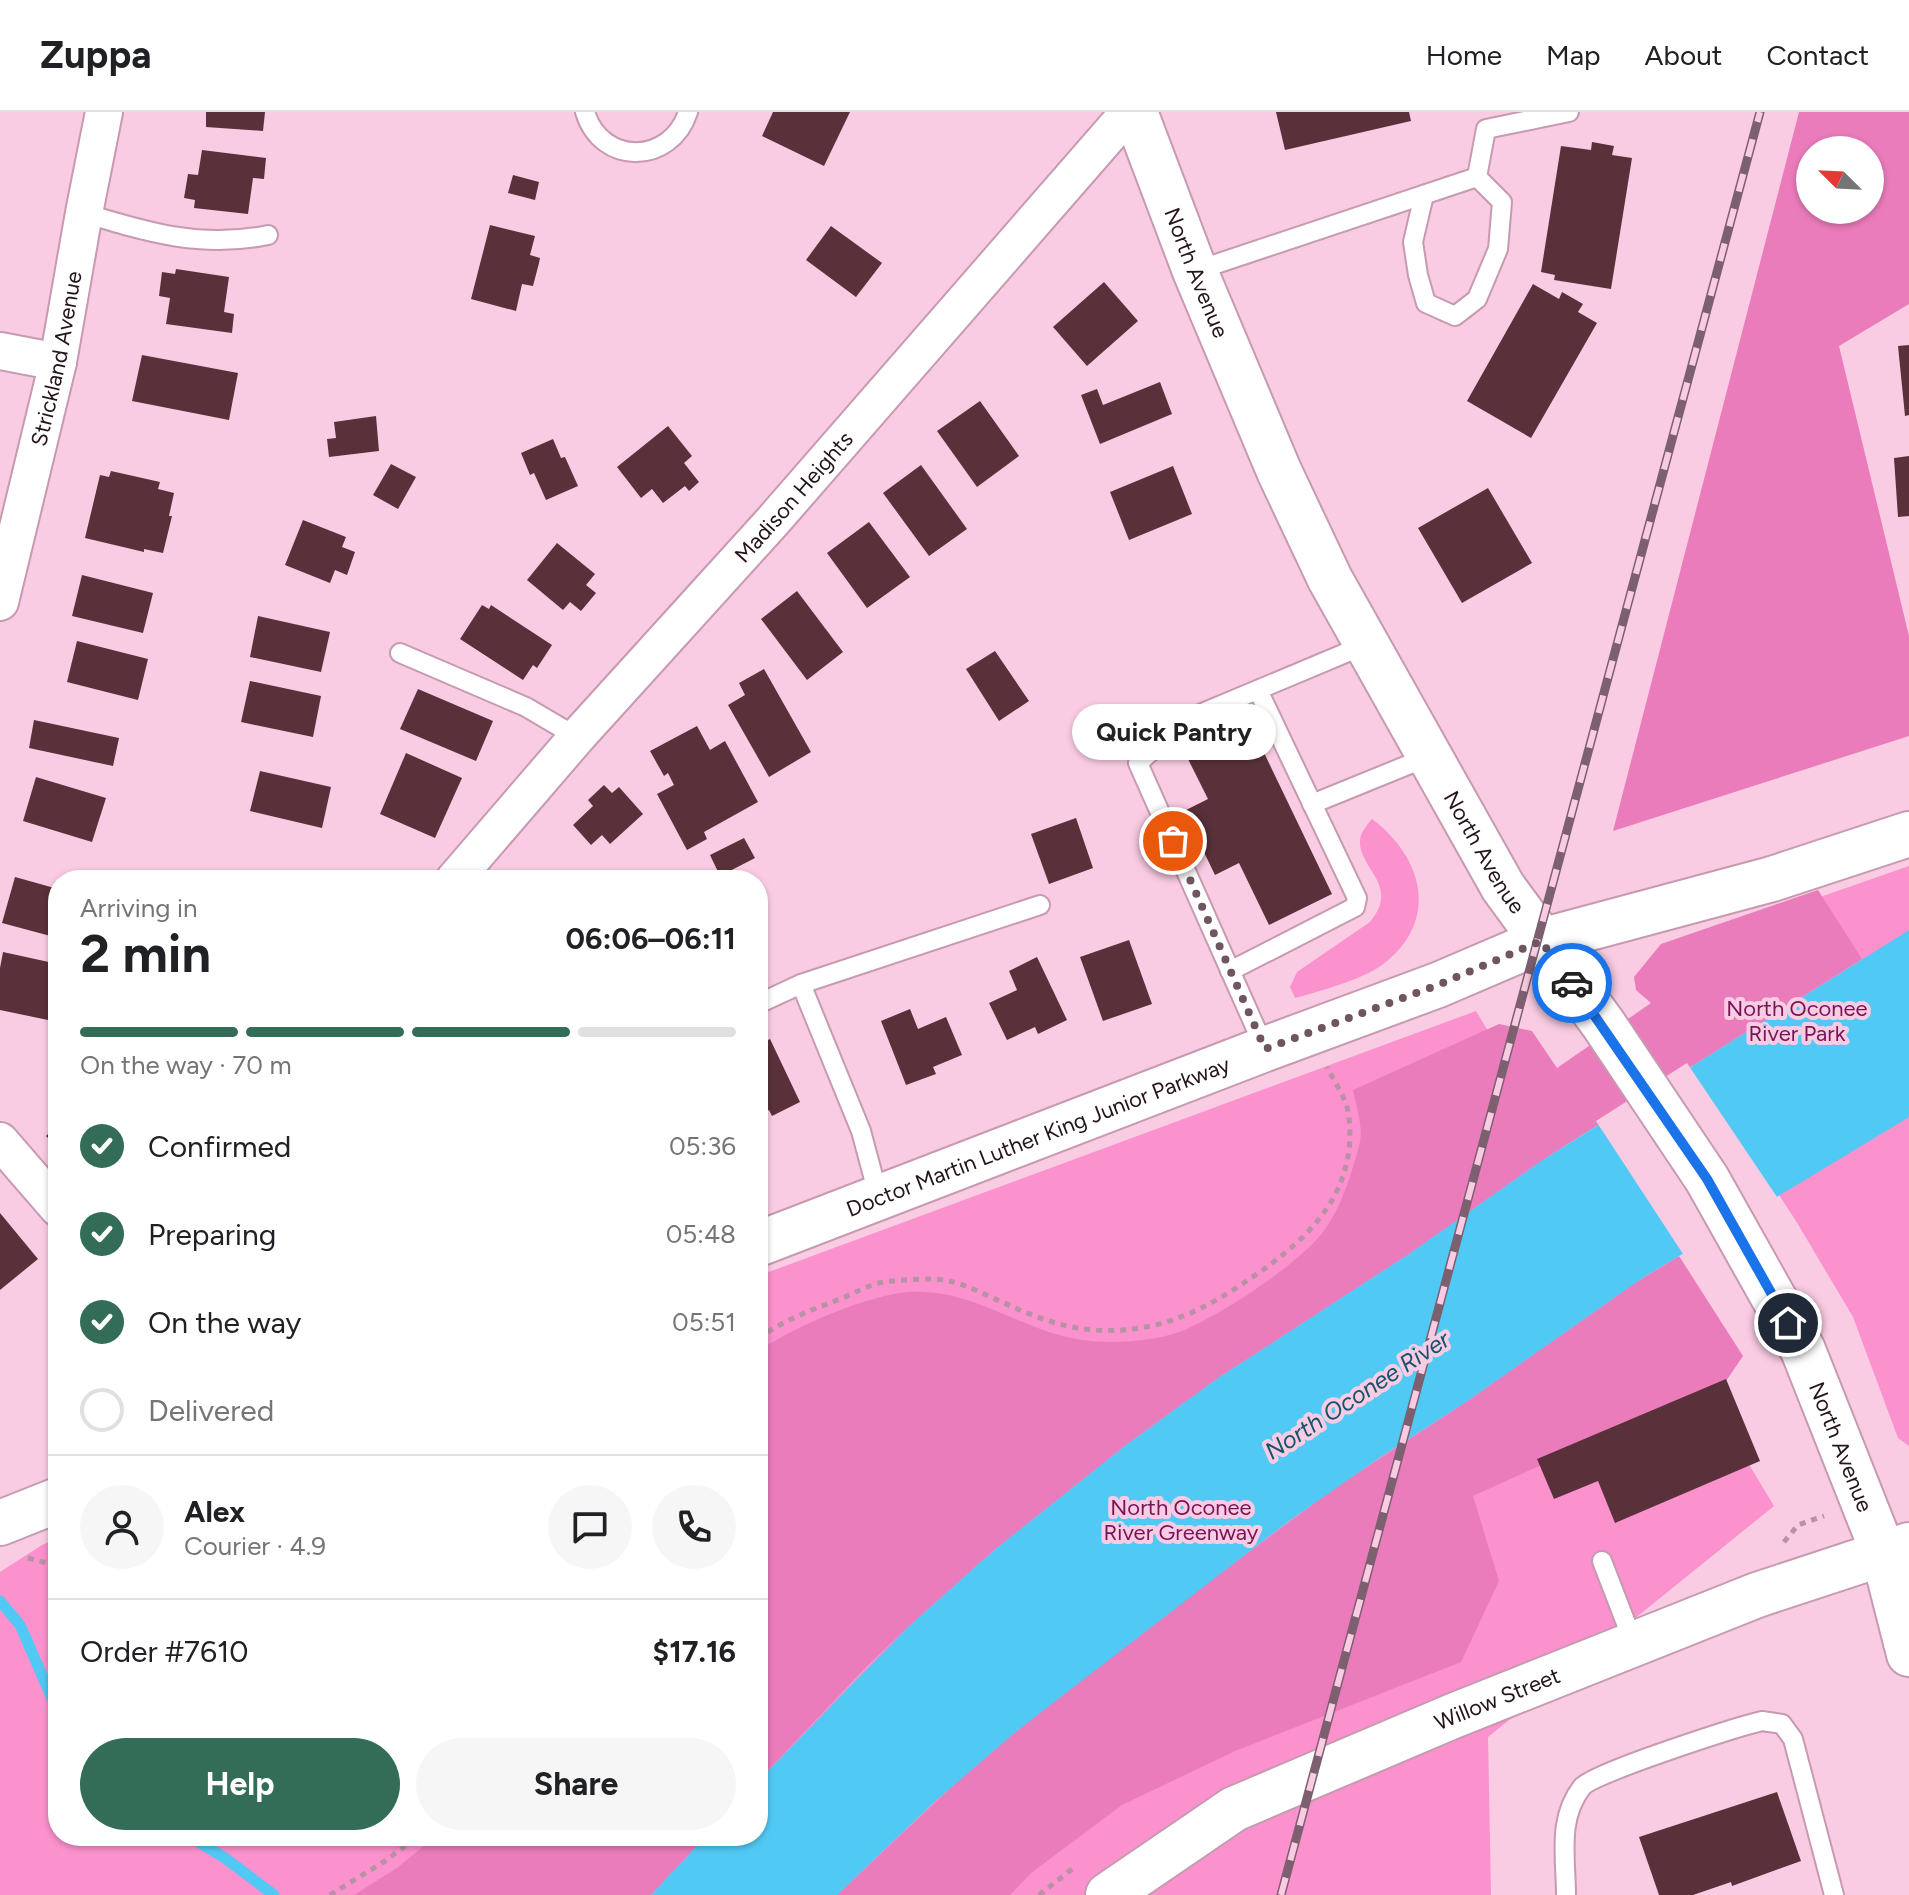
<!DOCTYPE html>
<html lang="en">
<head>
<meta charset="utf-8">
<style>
	body { margin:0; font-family:Figtree,sans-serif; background:#f6f6f6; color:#202124; height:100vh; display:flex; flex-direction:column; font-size:30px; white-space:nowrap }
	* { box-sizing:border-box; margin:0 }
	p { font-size:26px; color:#757577 }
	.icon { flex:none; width:44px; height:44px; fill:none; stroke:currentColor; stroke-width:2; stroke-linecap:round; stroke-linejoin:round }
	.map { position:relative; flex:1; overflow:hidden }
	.sheet { position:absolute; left:48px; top:758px; width:720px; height:976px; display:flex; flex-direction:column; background:#fff; border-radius:32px; box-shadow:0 2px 6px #0004 }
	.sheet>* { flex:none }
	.needle { width:52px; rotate:294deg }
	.tools { position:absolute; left:1796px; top:24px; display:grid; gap:16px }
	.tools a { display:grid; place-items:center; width:88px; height:88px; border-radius:50%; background:#fff; box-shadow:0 2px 6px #0004; font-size:40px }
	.pin { position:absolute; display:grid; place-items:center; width:68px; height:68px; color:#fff; margin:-34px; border:4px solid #fff; border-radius:50%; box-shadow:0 2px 8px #0007 }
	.courier { position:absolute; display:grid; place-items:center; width:80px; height:80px; margin:-40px; border:6px solid #1a73e8; border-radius:50%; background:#fff; color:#222; box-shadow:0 2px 10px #0007 }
	.bubble { position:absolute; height:56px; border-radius:28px; background:#fff; box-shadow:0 2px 6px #0004; font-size:26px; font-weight:700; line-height:56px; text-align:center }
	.headline em { font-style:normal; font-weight:700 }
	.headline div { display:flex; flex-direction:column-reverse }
	.headline { display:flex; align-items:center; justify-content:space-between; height:136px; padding:0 32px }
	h1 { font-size:52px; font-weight:700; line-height:60px }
	.bar { display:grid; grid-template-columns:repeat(4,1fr); gap:12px 8px; align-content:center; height:96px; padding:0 32px }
	.bar i { height:10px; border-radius:6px; background:#e0e0e0 }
	.bar .on { background:#336d57 }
	.bar p { grid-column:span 4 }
	.line { display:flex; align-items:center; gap:20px; padding:0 32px; border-top:2px solid #e0e0e0 }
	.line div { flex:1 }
	.round { display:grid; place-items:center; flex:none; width:84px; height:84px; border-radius:42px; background:#f6f6f6 }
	ol { padding:0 32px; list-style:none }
	li { display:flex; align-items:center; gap:24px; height:88px }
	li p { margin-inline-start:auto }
	li .icon { padding:8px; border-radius:50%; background:#336d57; color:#fff; stroke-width:4 }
	li:last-child { color:#757577 }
	li i { width:44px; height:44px; border:4px solid #e0e0e0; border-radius:50% }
	.action { display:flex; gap:16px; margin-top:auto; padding:16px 32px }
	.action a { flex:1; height:92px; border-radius:48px; background:#336d57; color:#fff; font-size:32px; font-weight:700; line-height:92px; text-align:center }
	.action a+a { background:#f6f6f6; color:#202124 }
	header { display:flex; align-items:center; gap:48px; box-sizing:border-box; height:112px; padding:0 40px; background:#fff; border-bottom:2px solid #e0e0e0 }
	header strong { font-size:38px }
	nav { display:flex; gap:44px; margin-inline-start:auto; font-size:28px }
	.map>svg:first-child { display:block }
	.green { fill:#fb91cd }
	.forest { fill:#ea7cbb; fill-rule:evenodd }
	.water { fill:#51c9f5 }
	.pier { fill:#facce3 }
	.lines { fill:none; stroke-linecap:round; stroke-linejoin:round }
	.stream { stroke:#51c9f5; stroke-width:11 }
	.building { fill:#5a313a }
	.lane-casing { stroke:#c69ab1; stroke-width:22 }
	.street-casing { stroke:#c69ab1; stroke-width:40 }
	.secondary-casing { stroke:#c69ab1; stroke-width:48 }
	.path { stroke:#b792a4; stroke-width:5; stroke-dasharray:6 6; stroke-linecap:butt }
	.lane { stroke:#fff; stroke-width:18 }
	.street { stroke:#fff; stroke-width:36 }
	.secondary { stroke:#fff; stroke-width:44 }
	.rail-casing { stroke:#7d606f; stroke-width:9 }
	.rail { stroke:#facce3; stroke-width:6; stroke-dasharray:18; stroke-linecap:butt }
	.done { stroke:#6f5462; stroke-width:8; stroke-dasharray:0 14.4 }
	.route { stroke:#1a73e8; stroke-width:10 }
	.labels { text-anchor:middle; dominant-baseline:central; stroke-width:8; stroke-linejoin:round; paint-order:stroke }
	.street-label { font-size:22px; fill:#24141c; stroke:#facce3 }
	.park-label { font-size:22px; fill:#761455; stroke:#facce3 }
	.water-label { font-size:24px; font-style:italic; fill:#11546b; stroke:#facce3 }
</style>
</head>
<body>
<header>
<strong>Zuppa</strong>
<nav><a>Home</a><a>Map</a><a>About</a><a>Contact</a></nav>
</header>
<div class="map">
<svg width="1909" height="1783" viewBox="0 0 1909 1783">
	<rect width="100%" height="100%" fill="#facce3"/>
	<!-- green -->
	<g class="green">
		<path d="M 1372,707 C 1424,746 1440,810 1382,853 C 1361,868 1320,879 1295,886 L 1290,875 L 1297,860 L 1370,810 C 1401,774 1359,757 1360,729 C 1360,721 1367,713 1372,707 Z"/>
		<polygon points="1909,754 1909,1334 1898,1326 1853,1205 1796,1109 1643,875 1657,842"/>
		<polygon points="1476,899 1774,1394 1488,1625 1491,1783 0,1783 0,1460 42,1433 58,1426 58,1724 758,1724 758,1164"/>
	</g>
	<!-- forest -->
	<g class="forest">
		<path d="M 1799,0 L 1909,0 L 1909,192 L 1839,234 L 1909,524 L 1909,624 L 1613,719 ZM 1870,38 L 1870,98 L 1810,98 L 1810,38 Z"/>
		<path d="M 1818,778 L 1862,847 L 1544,1047 L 1409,1142 L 1218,1266 L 1126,1333 L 993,1439 L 907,1516 L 866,1555 L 758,1669 L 758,1240 C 790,1216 868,1183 909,1180 C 974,1176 1020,1219 1082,1228 C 1112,1232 1150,1230 1179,1220 C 1217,1206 1303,1150 1326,1116 C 1339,1097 1346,1077 1353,1055 C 1356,1045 1361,1031 1361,1020 C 1360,1006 1356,992 1353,978 L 1499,912 L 1532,919 L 1557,956 L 1651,891 L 1636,878 L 1634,865 L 1661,832 Z"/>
		<polygon points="1679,1144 1743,1244 1726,1269 1473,1384 1499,1469 1461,1550 1235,1639 1122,1693 1031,1761 1010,1783 837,1783 974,1654 1062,1582 1198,1478 1335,1376 1466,1290 1641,1167"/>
		<polygon points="436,1724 706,1724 651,1783 354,1783 397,1756"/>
	</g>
	<!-- water -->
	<polygon class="water" points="1909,818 1909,1005 1641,1167 1466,1290 1382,1344 1289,1409 1018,1618 932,1692 837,1783 651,1783 706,1724 758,1724 758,1669 907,1516 993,1439 1126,1333 1218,1266 1409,1142 1544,1047"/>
	<!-- pier -->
	<polygon class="pier" points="1687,951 1779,1088 1685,1145 1596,1009"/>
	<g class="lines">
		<!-- stream -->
		<g class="stream">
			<polyline points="0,1489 20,1513 58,1600"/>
			<polyline points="189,1724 225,1746 274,1783"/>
		</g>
	</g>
	<!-- building -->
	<g class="building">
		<polygon points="206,0 265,0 263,19 206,15"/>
		<polygon points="773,0 850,0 824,54 762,24"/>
		<polygon points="1276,0 1409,0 1411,9 1285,38"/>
		<polygon points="1592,30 1614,34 1612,43 1632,46 1611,177 1554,168 1555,163 1541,160 1561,34 1591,38"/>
		<polygon points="202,38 266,46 264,67 253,66 248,102 194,96 195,88 184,86 188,62 198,63"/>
		<polygon points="513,63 539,70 535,88 508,81"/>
		<polygon points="490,113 535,124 530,143 540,146 539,151 533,174 522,172 516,199 471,187"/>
		<polygon points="831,114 882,151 856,185 806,148"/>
		<polygon points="176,157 229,165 224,200 234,202 232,221 166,212 170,186 159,184 162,160 175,162"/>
		<polygon points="1104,170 1138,209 1087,254 1053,215"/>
		<polygon points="1533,172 1559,187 1562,180 1583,192 1578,200 1597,211 1531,326 1467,289"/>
		<polygon points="1909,233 1909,303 1905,304 1898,234"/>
		<polygon points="142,243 238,261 229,308 132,289"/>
		<polygon points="1160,270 1172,302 1100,332 1081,283 1097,277 1103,293"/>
		<polygon points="980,289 1019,344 977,375 937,319"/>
		<polygon points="376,304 379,339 329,345 327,327 336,326 334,310"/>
		<polygon points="668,314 692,344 684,351 699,370 689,379 685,374 663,391 652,377 641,386 617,355"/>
		<polygon points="553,327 561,346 565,345 578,374 546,388 534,361 530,363 521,341"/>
		<polygon points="1909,344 1909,404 1898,405 1894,346"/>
		<polygon points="391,352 416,365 398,397 373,383"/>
		<polygon points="921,353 967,417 929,444 883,381"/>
		<polygon points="1173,354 1192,402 1129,428 1110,380"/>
		<polygon points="111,359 160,370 158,377 174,381 169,404 172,404 163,441 144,437 144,440 85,426 100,363 109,365"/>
		<polygon points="1488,376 1532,451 1462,491 1418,416"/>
		<polygon points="303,408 346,425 342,435 355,440 347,463 335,458 330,471 285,453"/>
		<polygon points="869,410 910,465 867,496 827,441"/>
		<polygon points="557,431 595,462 586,473 596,481 581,499 570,490 563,498 527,468"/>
		<polygon points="82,463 153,481 143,521 72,504"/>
		<polygon points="797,479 843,540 807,568 761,507"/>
		<polygon points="482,493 489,497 491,493 552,533 537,556 533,553 523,568 460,527"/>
		<polygon points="258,504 330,520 321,560 250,545"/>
		<polygon points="77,529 148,547 138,588 67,570"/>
		<polygon points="995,539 1029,589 999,609 966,557"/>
		<polygon points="764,557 811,640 769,665 728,593 745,583 739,571"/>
		<polygon points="250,569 321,584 313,625 241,610"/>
		<polygon points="418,577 493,609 476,649 400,617"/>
		<polygon points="1242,595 1332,782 1269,813 1239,751 1215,763 1184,699 1208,687 1178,627"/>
		<polygon points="34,608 119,626 113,654 29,636"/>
		<polygon points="697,614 710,638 725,629 758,690 704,720 707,727 687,738 657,682 674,673 668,661 664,664 650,639"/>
		<polygon points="406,641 462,666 435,726 380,702"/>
		<polygon points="260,659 331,675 322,716 250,699"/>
		<polygon points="36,665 106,686 92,730 23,709"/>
		<polygon points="604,673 612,681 619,675 643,702 610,732 602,723 591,733 573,713 593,694 588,688"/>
		<polygon points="1076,706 1093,756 1049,772 1031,722"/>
		<polygon points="744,726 755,746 720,764 710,743"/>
		<polygon points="15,765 58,777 58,826 2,811"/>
		<polygon points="1129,828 1152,892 1103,909 1080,845"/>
		<polygon points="3,840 58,852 48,908 0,898 0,856"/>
		<polygon points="1037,845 1067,908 1038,922 1035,915 1007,928 989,891 1017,878 1009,859"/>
		<polygon points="910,897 918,917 946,905 962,943 933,955 936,962 906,973 881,909"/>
		<polygon points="770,927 800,990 772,1004 769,998 758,1003 758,933"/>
		<polygon points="58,1012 58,1050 48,1039 54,1032 46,1024"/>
		<polygon points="0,1101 38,1147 0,1178"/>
		<polygon points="1726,1267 1760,1349 1615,1411 1598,1369 1554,1387 1537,1347"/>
		<polygon points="1777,1680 1801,1749 1732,1774 1731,1770 1693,1783 1659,1783 1639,1725"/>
	</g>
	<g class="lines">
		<!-- lane casing -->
		<g class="lane-casing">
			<g id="lane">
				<path d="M 585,0 C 601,54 671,53 688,0"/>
				<polyline points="1424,83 1413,130 1418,163 1426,191 1455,204 1477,187 1498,137 1502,90 1477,65"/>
				<path d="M 84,101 C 146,120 202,137 268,123"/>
				<polyline points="1195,159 1477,65 1486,17 1569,0"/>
				<polyline points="400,541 526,595 577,625"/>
				<polyline points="1312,692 1430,644"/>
				<polyline points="1230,859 1355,795 1357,786 1258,578"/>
				<polyline points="801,872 1040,793"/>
				<polyline points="758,892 801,872 861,1019 879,1086"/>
				<polyline points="1265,937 1138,651 1188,607 1367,532"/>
				<polyline points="1602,1449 1634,1532"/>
				<path d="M 1566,1783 C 1566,1746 1557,1707 1582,1675 C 1593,1661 1737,1615 1762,1609 L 1782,1612 L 1793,1627 L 1834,1783"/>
			</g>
		</g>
		<!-- street casing -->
		<g class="street-casing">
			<g id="street">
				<polyline points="0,239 58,250"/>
				<path id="s1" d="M 0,490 L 58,250 L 84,101 L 104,0"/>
				<path id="s2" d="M 454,768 L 577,625 L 772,410 L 1129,0"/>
				<polyline points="0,1029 58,1096"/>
			</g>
		</g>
		<!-- secondary casing -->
		<g class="secondary-casing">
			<g id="secondary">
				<path id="s3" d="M 1135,0 L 1195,159 L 1279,359 L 1330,467 L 1503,775 L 1604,913 L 1707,1067 L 1803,1238 L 1883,1440 L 1909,1542"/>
				<path id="s4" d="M 758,1132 L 1265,937 L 1438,873 L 1541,829 L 1772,767 L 1909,722"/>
				<polyline points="0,1411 58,1388"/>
				<path id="s5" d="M 1108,1783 L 1234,1697 L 1453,1604 L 1757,1483 L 1909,1433"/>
			</g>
		</g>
		<!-- path -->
		<g class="path">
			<path d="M 758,1227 C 784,1207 815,1197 845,1185 C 856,1180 867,1174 879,1171 C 895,1168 916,1167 933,1167 C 959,1168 979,1180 1002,1190 C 1030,1203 1062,1216 1094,1218 C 1156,1222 1202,1200 1251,1166 C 1309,1127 1357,1081 1349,1005 C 1347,987 1335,971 1327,955"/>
			<polyline points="1784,1430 1798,1413 1824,1404"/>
			<polyline points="28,1446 58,1454"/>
			<polyline points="330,1783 385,1749 419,1724"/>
			<polyline points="1039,1783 1076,1754"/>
		</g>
		<!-- lane -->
		<use href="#lane" class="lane"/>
		<!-- street -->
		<use href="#street" class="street"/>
		<!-- secondary -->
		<use href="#secondary" class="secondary"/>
		<!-- rail casing -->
		<g class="rail-casing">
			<polyline id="rail" points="1281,1783 1760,0"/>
		</g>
		<!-- rail -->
		<use href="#rail" class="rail"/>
	</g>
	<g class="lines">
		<!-- done -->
		<polyline class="done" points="1173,729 1265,937 1438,873 1541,829 1572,871"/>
		<!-- route -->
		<polyline class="route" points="1572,871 1707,1067 1788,1211"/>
	</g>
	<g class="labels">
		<!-- street labels -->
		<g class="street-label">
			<text stroke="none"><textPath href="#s3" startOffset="172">North Avenue</textPath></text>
			<text stroke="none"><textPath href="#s1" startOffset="250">Strickland Avenue</textPath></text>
			<text stroke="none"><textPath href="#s2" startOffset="512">Madison Heights</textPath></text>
			<text stroke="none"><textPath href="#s3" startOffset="820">North Avenue</textPath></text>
			<text stroke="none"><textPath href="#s4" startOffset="300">Doctor Martin Luther King Junior Parkway</textPath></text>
			<text stroke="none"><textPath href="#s3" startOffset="1516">North Avenue</textPath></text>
			<text stroke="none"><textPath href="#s5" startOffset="438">Willow Street</textPath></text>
		</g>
		<!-- park labels -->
		<g class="park-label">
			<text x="1797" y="896">North Oconee<tspan x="1797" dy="25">River Park</tspan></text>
			<text x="1181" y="1395">North Oconee<tspan x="1181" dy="25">River Greenway</tspan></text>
		</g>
		<!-- water labels -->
		<g class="water-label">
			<text transform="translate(1357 1283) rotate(-33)">North Oconee River</text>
		</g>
	</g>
</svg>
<div class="tools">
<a><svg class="needle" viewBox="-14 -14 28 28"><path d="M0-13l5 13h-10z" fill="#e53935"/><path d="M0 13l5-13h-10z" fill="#757577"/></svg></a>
</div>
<div class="pin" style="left:1173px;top:729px;background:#ea580c"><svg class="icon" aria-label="bag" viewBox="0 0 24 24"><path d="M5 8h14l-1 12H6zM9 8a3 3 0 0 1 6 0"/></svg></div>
<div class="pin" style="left:1788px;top:1211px;background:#1f2937"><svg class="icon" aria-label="home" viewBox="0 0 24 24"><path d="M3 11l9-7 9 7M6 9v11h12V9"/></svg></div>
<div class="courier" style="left:1572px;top:871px"><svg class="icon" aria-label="car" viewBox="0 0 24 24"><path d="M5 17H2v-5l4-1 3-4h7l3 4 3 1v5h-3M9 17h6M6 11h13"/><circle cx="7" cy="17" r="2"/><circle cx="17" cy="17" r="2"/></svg></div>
<div class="bubble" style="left:1072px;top:592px;width:204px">Quick Pantry</div>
<section class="sheet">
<div class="headline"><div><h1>2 min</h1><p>Arriving in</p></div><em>06:06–06:11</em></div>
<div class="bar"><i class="on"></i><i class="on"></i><i class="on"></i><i></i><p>On the way · 70 m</p></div>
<ol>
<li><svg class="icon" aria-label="check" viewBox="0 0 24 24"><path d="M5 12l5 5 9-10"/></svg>Confirmed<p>05:36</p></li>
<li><svg class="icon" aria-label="check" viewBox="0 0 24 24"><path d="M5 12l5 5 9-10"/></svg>Preparing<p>05:48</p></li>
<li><svg class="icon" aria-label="check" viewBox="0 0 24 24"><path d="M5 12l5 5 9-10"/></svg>On the way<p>05:51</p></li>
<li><i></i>Delivered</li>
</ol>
<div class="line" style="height:144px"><a class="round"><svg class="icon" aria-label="person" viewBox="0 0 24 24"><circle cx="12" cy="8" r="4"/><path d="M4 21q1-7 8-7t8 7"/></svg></a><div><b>Alex</b><p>Courier · 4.9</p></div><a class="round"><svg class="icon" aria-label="chat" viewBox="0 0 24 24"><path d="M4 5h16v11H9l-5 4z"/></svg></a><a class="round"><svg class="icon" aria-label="phone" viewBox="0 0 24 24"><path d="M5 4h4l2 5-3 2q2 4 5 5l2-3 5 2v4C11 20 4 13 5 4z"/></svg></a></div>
<div class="line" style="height:104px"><div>Order #7610</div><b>$17.16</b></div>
<div class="action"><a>Help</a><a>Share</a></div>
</section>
</div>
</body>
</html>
